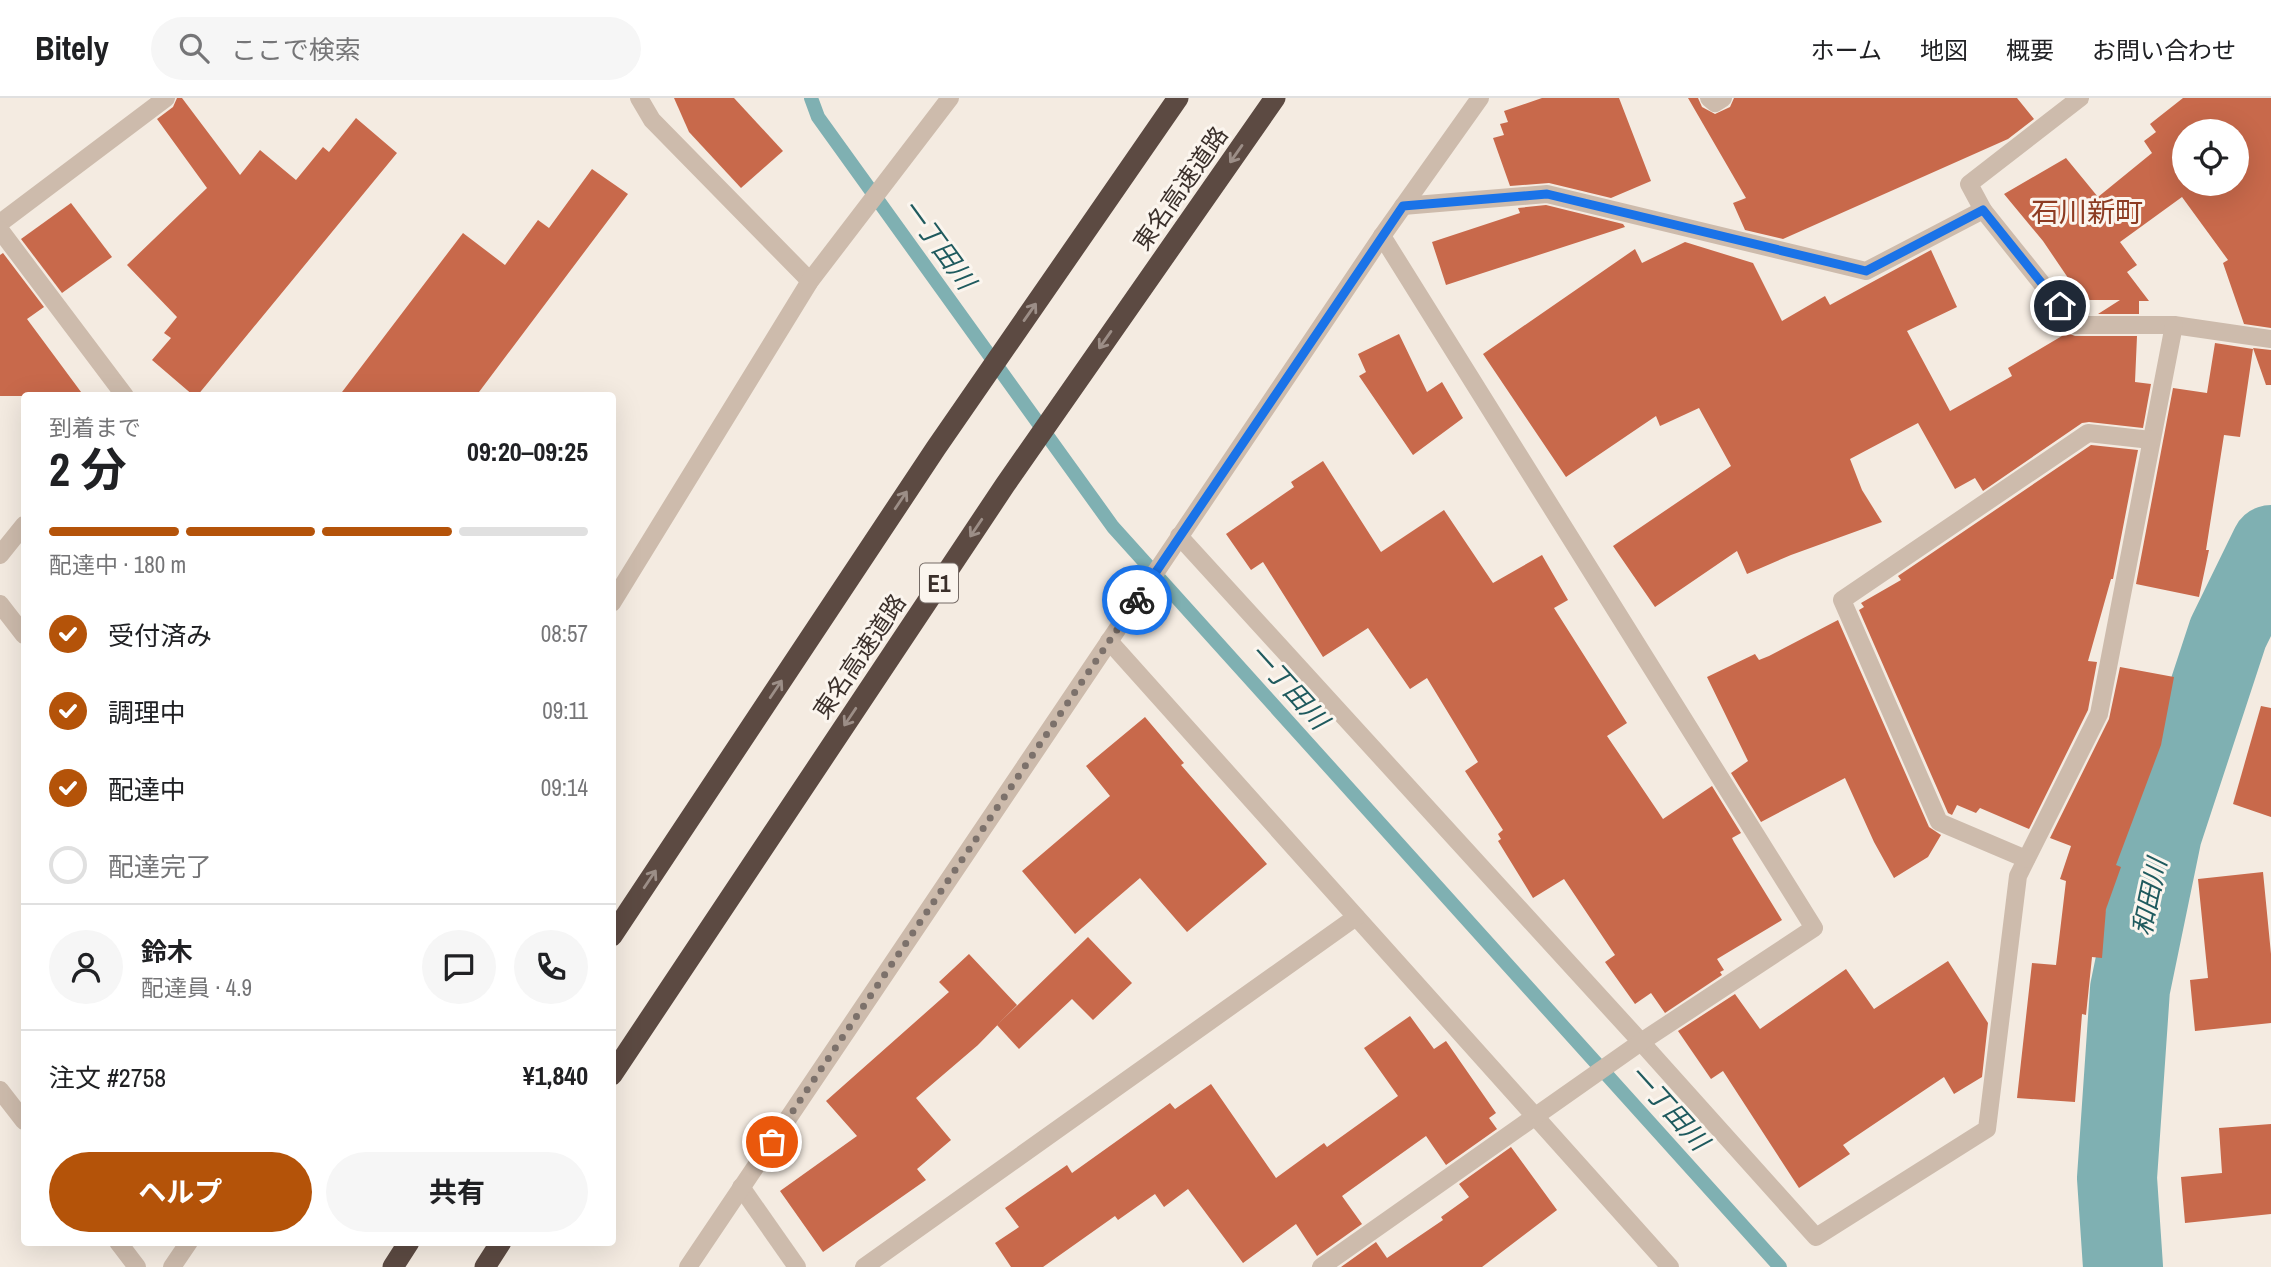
<!DOCTYPE html>
<html lang="ja">
<head>
<meta charset="utf-8">
<style>
	body { margin:0; font-family:"Archivo Narrow","Noto Sans JP",sans-serif; background:#f6f6f6; color:#202124; height:100vh; display:flex; flex-direction:column; font-size:26px; white-space:nowrap }
	* { box-sizing:border-box; margin:0 }
	p { font-size:23px; color:#757577 }
	.icon { flex:none; width:38px; height:38px; fill:none; stroke:currentColor; stroke-width:2; stroke-linecap:round; stroke-linejoin:round }
	.map { position:relative; flex:1; overflow:hidden }
	.panel { position:absolute; left:21px; top:294px; width:595px; height:854px; display:flex; flex-direction:column; background:#fff; border-radius:7px; box-shadow:0 7px 28px #0002 }
	.panel>* { flex:none }
	.tools { position:absolute; left:2172px; top:21px; display:grid; gap:14px }
	.tools a { display:grid; place-items:center; width:77px; height:77px; border-radius:50%; background:#fff; box-shadow:0 7px 28px #0002; font-size:35px }
	.pin { position:absolute; display:grid; place-items:center; width:60px; height:60px; color:#fff; margin:-30px; border:4px solid #fff; border-radius:50%; box-shadow:0 2px 7px #0007 }
	.courier { position:absolute; display:grid; place-items:center; width:70px; height:70px; margin:-35px; border:5px solid #1a73e8; border-radius:50%; background:#fff; color:#222; box-shadow:0 2px 9px #0007 }
	.headline em { font-style:normal; font-weight:700 }
	.headline div { display:flex; flex-direction:column-reverse }
	.headline { display:flex; align-items:center; justify-content:space-between; height:119px; padding:0 28px }
	h1 { font-size:46px; font-weight:700; line-height:52px }
	.bar { display:grid; grid-template-columns:repeat(4,1fr); gap:10px 7px; align-content:center; height:84px; padding:0 28px }
	.bar i { height:9px; border-radius:5px; background:#e0e0e0 }
	.bar .active { background:#b45309 }
	.bar p { grid-column:span 4 }
	.line { display:flex; align-items:center; gap:18px; padding:0 28px; border-top:2px solid #e0e0e0 }
	.line div { flex:1 }
	.round { display:grid; place-items:center; flex:none; width:74px; height:74px; border-radius:37px; background:#f6f6f6 }
	ol { padding:0 28px; list-style:none }
	li { display:flex; align-items:center; gap:21px; height:77px }
	li p { margin-inline-start:auto }
	li .icon { padding:7px; border-radius:50%; background:#b45309; color:#fff; stroke-width:4 }
	li:last-child { color:#757577 }
	li i { width:38px; height:38px; border:4px solid #e0e0e0; border-radius:50% }
	.button { display:flex; gap:14px; margin-top:auto; padding:14px 28px }
	.button a { flex:1; height:80px; border-radius:42px; background:#b45309; color:#fff; font-size:28px; font-weight:700; line-height:80px; text-align:center }
	.button a+a { background:#f6f6f6; color:#202124 }
	header { display:flex; align-items:center; gap:42px; box-sizing:border-box; height:98px; padding:0 35px; background:#fff; border-bottom:2px solid #e0e0e0 }
	header strong { font-size:33px }
	nav { display:flex; gap:38px; margin-inline-start:auto; font-size:24px }
	.search { width:490px; height:63px; background:#f6f6f6; display:flex; align-items:center; gap:18px; box-sizing:border-box; padding:0 24px; border-radius:38px; color:#757577; font-size:26px }
	.map>svg:first-child { display:block }
	.lines { fill:none; stroke-linecap:round; stroke-linejoin:round }
	.stream { stroke:#7fb0b2; stroke-width:14 }
	.river { stroke:#7fb0b2; stroke-width:80 }
	.building { fill:#c8694b; fill-rule:evenodd }
	.minor { stroke:#cdbbac; stroke-width:18 }
	.tertiary { stroke:#cdbbac; stroke-width:18 }
	.motorway { stroke:#5c4a42; stroke-width:21 }
	.oneway { stroke:#9c8e87 }
	.done { stroke:#7c716b; stroke-width:7; stroke-dasharray:0 12.6 }
	.route { stroke:#1a73e8; stroke-width:9 }
	.labels { text-anchor:middle; dominant-baseline:central; stroke-width:6; stroke-linejoin:round; paint-order:stroke }
	.shield { fill:#fbf5ee; stroke:#756b66; stroke-width:2 }
	.shield-label { font-size:23px; font-weight:bold; fill:#3b302b }
	.street-label { font-size:24px; fill:#3b302b; stroke:#fbf5ee }
	.water-label { font-size:26px; font-style:italic; fill:#1f5a5e; stroke:#fbf5ee }
	.quarter-label { font-size:28px; fill:#8c3b22; stroke:#fbf5ee }
</style>
</head>
<body>
<header>
<strong>Bitely</strong>
<div class="search"><svg class="icon" aria-label="search" viewBox="0 0 24 24"><circle cx="10" cy="10" r="6"/><path d="M15 15l6 6"/></svg>ここで検索</div>
<nav><a>ホーム</a><a>地図</a><a>概要</a><a>お問い合わせ</a></nav>
</header>
<div class="map">
<svg width="2271" height="1169" viewBox="0 0 2271 1169">
	<rect width="100%" height="100%" fill="#f4ebe1"/>
	<g class="lines">
		<!-- stream -->
		<polyline class="stream" points="811,0 818,19 1113,429 1780,1169"/>
		<!-- river -->
		<polyline class="river" points="2123,1169 2117,1080 2130,891 2162,736 2228,535 2271,447"/>
	</g>
	<!-- building -->
	<g class="building">
		<polygon points="177,0 182,0 240,77 260,52 296,82 323,49 329,54 356,20 397,55 197,298 194,298 152,262 171,240 164,235 177,219 127,167 207,90 157,21 173,9"/>
		<polygon points="674,0 734,0 783,53 741,90 689,34"/>
		<polygon points="1542,0 1619,0 1651,83 1611,100 1549,85 1510,88 1493,40 1504,37 1500,26 1508,24 1504,13"/>
		<polygon points="1688,0 1698,0 1702,9 1715,16 1730,9 1734,0 2017,0 2034,21 2008,41 1783,141 1745,132 1733,105 1746,100"/>
		<path d="M 2183,0 L 2271,0 L 2271,230 L 2244,226 L 2223,165 L 2228,162 L 2182,99 L 2120,144 L 2137,167 L 2127,174 L 2149,203 L 2139,203 L 2139,216 L 2098,216 L 2120,202 L 2083,202 L 2043,143 L 2004,96 L 2066,60 L 2098,99 L 2152,55 L 2144,43 L 2156,34 L 2150,26 ZM 2184,33 L 2236,33 L 2236,86 L 2184,86 Z"/>
		<polygon points="592,71 628,96 476,298 339,298 463,135 505,167 538,122 549,130"/>
		<polygon points="71,105 112,159 62,195 21,141"/>
		<polygon points="1546,107 1623,126 1625,129 1446,187 1432,144 1520,115 1518,110"/>
		<polygon points="1685,144 1753,165 1782,223 1825,198 1830,207 1931,152 1957,209 1907,233 1950,313 2012,278 2008,270 2067,235 2075,238 2137,238 2135,284 2151,286 2143,330 2089,324 2082,325 1983,393 1975,380 1955,391 1918,325 1850,361 1862,392 1882,424 1791,457 1747,476 1737,453 1655,509 1613,448 1731,368 1699,310 1660,328 1656,318 1566,379 1483,256 1635,151 1642,165"/>
		<polygon points="3,155 44,209 27,221 84,298 0,298 0,157"/>
		<polygon points="1399,236 1427,294 1442,284 1463,320 1413,357 1359,278 1366,274 1358,256"/>
		<polygon points="2215,245 2253,251 2240,339 2224,337 2206,452 2209,452 2199,499 2136,486 2173,290 2207,295"/>
		<polygon points="2253,250 2271,252 2271,287 2266,287"/>
		<polygon points="2091,347 2138,352 2113,481 2111,481 2088,563 2097,564 2088,612 2029,731 1980,710 1976,715 1957,707 1952,717 1948,715 1859,512 1864,509 1861,505 1901,482 1898,478"/>
		<polygon points="1323,363 1381,454 1444,412 1493,485 1542,457 1568,502 1554,510 1627,625 1607,638 1663,721 1712,688 1741,735 1732,740 1734,744 1782,822 1717,861 1724,872 1720,874 1722,877 1665,915 1651,895 1635,906 1605,864 1615,857 1564,781 1533,800 1498,743 1501,741 1498,736 1503,732 1465,673 1478,664 1427,580 1410,591 1368,530 1323,559 1263,464 1251,472 1226,436 1294,389 1291,384"/>
		<polygon points="1838,522 1929,729 1941,737 1928,759 1894,780 1874,744 1845,680 1761,724 1731,675 1748,663 1707,579 1755,556 1759,562 1769,558"/>
		<polygon points="2120,569 2174,579 2161,647 2116,767 2121,769 2106,811 2102,860 2092,859 2086,917 2082,916 2075,1004 2017,1000 2032,865 2056,867 2066,783 2060,781 2071,748 2050,740 2109,621"/>
		<polygon points="2261,608 2271,610 2271,719 2233,706"/>
		<polygon points="1145,619 1184,665 1181,667 1267,766 1187,834 1140,780 1075,836 1022,773 1110,698 1086,668"/>
		<polygon points="2263,774 2271,856 2271,925 2195,933 2190,882 2208,880 2198,781"/>
		<polygon points="1088,839 1132,885 1093,922 1072,901 1019,951 997,927"/>
		<polygon points="969,856 1017,907 978,947 916,1000 951,1042 917,1071 926,1082 823,1154 780,1093 857,1038 826,1003 949,894 939,884"/>
		<polygon points="1948,863 1988,925 1982,979 1954,996 1944,979 1843,1047 1850,1056 1799,1090 1723,973 1711,981 1678,933 1735,896 1760,931 1846,871 1874,911"/>
		<polygon points="1410,918 1434,951 1446,943 1496,1015 1489,1020 1497,1031 1446,1067 1426,1038 1342,1098 1362,1126 1317,1158 1296,1126 1243,1165 1188,1091 1164,1109 1155,1096 1118,1122 1115,1118 1043,1169 1011,1169 995,1145 1019,1129 1005,1110 1067,1067 1072,1075 1170,1005 1175,1011 1211,986 1276,1080 1324,1045 1327,1049 1398,998 1364,950"/>
		<polygon points="2271,1026 2271,1116 2185,1125 2181,1079 2222,1075 2219,1030"/>
		<polygon points="1511,1049 1557,1112 1482,1169 1341,1169 1376,1144 1387,1160 1443,1122 1441,1119 1469,1099 1459,1086"/>
	</g>
	<g class="lines">
		<!-- minor -->
		<g class="minor">
			<polyline points="639,0 652,22 810,183"/>
			<polyline points="1709,0 1715,5 1723,0"/>
			<polyline points="1403,108 1547,96 1866,173 1983,112 2075,227 2174,227 2271,241"/>
			<polyline points="1983,112 1969,86 2080,0"/>
			<polyline points="0,125 166,0"/>
			<polyline points="0,132 125,298"/>
			<polyline points="1179,438 1641,944 1816,1139 1987,1031 2018,778 2099,616 2174,227"/>
			<polyline points="0,457 24,427"/>
			<polyline points="0,506 24,537"/>
			<polyline points="1109,543 1670,1169"/>
			<polyline points="2026,761 1939,724 1842,502 2088,335 2151,342"/>
			<polyline points="741,1089 797,1169"/>
			<polyline points="688,1169 1382,138 1480,0"/>
			<polyline points="864,1169 1356,819"/>
			<polyline points="1321,1169 1641,944 1814,830 1382,138"/>
		</g>
		<!-- tertiary -->
		<g class="tertiary">
			<polyline points="612,505 810,183 950,0"/>
			<polyline points="0,992 24,1023"/>
			<polyline points="118,1144 137,1169"/>
			<polyline points="172,1169 189,1144"/>
		</g>
		<!-- motorway -->
		<g class="motorway">
			<polyline points="612,838 936,350 1178,0"/>
			<polyline points="612,977 1005,387 1275,0"/>
			<polyline points="393,1169 409,1144"/>
			<polyline points="485,1169 501,1144"/>
		</g>
	</g>
	<!-- one-way arrows -->
	<defs><path id="oneway-shaft" d="M-6 0H5M1.5-3L5.5 0L1.5 3" fill="none" stroke-width="1.6" stroke-linecap="round" stroke-linejoin="round" transform="scale(1.75)"/></defs>
	<g class="oneway">
		<use href="#oneway-shaft" transform="translate(1236 56) rotate(125)"/>
		<use href="#oneway-shaft" transform="translate(1030 214) rotate(-55)"/>
		<use href="#oneway-shaft" transform="translate(1105 242) rotate(125)"/>
		<use href="#oneway-shaft" transform="translate(901 402) rotate(-56)"/>
		<use href="#oneway-shaft" transform="translate(976 430) rotate(124)"/>
		<use href="#oneway-shaft" transform="translate(776 591) rotate(-56)"/>
		<use href="#oneway-shaft" transform="translate(850 619) rotate(124)"/>
		<use href="#oneway-shaft" transform="translate(650 781) rotate(-56)"/>
	</g>
	<g class="lines">
		<!-- done -->
		<polyline class="done" points="772,1044 1137,502"/>
		<!-- route -->
		<polyline class="route" points="1137,502 1403,108 1547,96 1866,173 1983,112 2060,208"/>
	</g>
	<g class="labels">
		<!-- shield labels -->
		<rect class="shield" x="920" y="465.5" width="38" height="39" rx="5"/>
		<g class="shield-label">
			<text x="939" y="485">E1</text>
		</g>
		<!-- street labels -->
		<g class="street-label">
			<text transform="translate(1180 90) rotate(-55)">東名高速道路</text>
			<text transform="translate(859 558) rotate(-56)">東名高速道路</text>
		</g>
		<!-- water labels -->
		<g class="water-label">
			<text transform="translate(939 146) rotate(54)">一丁田川</text>
			<text transform="translate(1289 588) rotate(48)">一丁田川</text>
			<text transform="translate(2149 799) rotate(-78)">和田川</text>
			<text transform="translate(1669 1009) rotate(48)">一丁田川</text>
		</g>
		<!-- quarter labels -->
		<g class="quarter-label">
			<text x="2087" y="114">石川新町</text>
		</g>
	</g>
</svg>
<div class="tools">
<a><svg class="icon" aria-label="locate" viewBox="0 0 24 24"><circle cx="12" cy="12" r="6"/><path d="M12 2v4M12 18v4M2 12h4M18 12h4"/></svg></a>
</div>
<div class="pin" style="left:772px;top:1044px;background:#ea580c"><svg class="icon" aria-label="bag" viewBox="0 0 24 24"><path d="M5 8h14l-1 12H6zM9 8a3 3 0 0 1 6 0"/></svg></div>
<div class="pin" style="left:2060px;top:208px;background:#1f2937"><svg class="icon" aria-label="home" viewBox="0 0 24 24"><path d="M3 11l9-7 9 7M6 9v11h12V9"/></svg></div>
<div class="courier" style="left:1137px;top:502px"><svg class="icon" aria-label="bike" viewBox="0 0 24 24"><circle cx="6" cy="16" r="4"/><circle cx="18" cy="16" r="4"/><path d="M6 16l4-8h5l3 8M10 8l3 8H6M13 5h3"/></svg></div>
<section class="panel">
<div class="headline"><div><h1>2 分</h1><p>到着まで</p></div><em>09:20–09:25</em></div>
<div class="bar"><i class="active"></i><i class="active"></i><i class="active"></i><i></i><p>配達中 · 180 m</p></div>
<ol>
<li><svg class="icon" aria-label="check" viewBox="0 0 24 24"><path d="M5 12l5 5 9-10"/></svg>受付済み<p>08:57</p></li>
<li><svg class="icon" aria-label="check" viewBox="0 0 24 24"><path d="M5 12l5 5 9-10"/></svg>調理中<p>09:11</p></li>
<li><svg class="icon" aria-label="check" viewBox="0 0 24 24"><path d="M5 12l5 5 9-10"/></svg>配達中<p>09:14</p></li>
<li><i></i>配達完了</li>
</ol>
<div class="line" style="height:126px"><a class="round"><svg class="icon" aria-label="person" viewBox="0 0 24 24"><circle cx="12" cy="8" r="4"/><path d="M4 21q1-7 8-7t8 7"/></svg></a><div><b>鈴木</b><p>配達員 · 4.9</p></div><a class="round"><svg class="icon" aria-label="chat" viewBox="0 0 24 24"><path d="M4 5h16v11H9l-5 4z"/></svg></a><a class="round"><svg class="icon" aria-label="phone" viewBox="0 0 24 24"><path d="M5 4h4l2 5-3 2q2 4 5 5l2-3 5 2v4C11 20 4 13 5 4z"/></svg></a></div>
<div class="line" style="height:91px"><div>注文 #2758</div><b>¥1,840</b></div>
<div class="button"><a>ヘルプ</a><a>共有</a></div>
</section>
</div>
</body>
</html>
